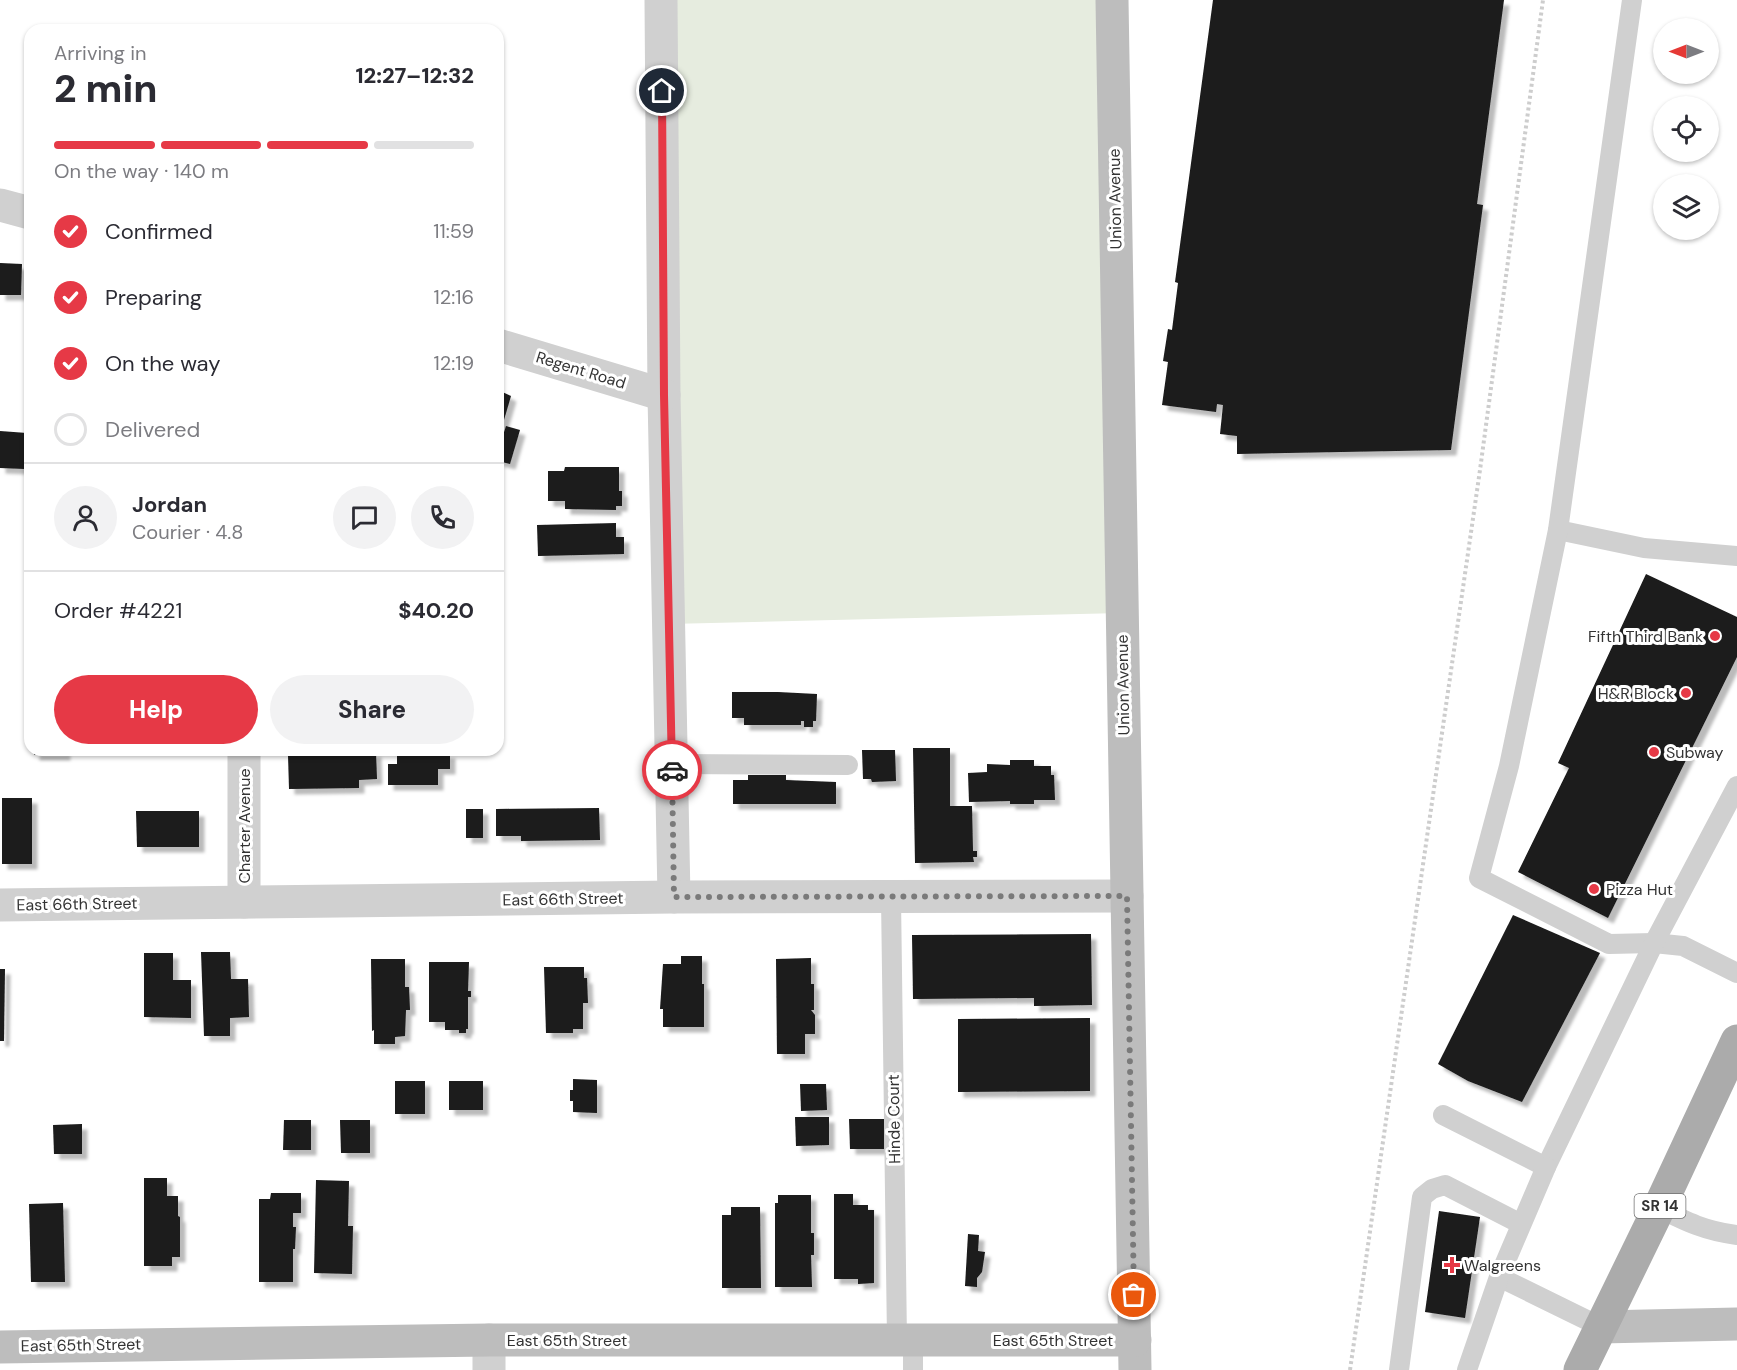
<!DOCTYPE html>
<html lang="en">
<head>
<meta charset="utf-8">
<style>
	body { margin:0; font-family:"DM Sans",sans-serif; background:#f2f2f3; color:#2b2b33; height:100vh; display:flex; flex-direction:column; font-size:22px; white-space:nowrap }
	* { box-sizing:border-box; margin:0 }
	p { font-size:20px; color:#7c7c81 }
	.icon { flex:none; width:33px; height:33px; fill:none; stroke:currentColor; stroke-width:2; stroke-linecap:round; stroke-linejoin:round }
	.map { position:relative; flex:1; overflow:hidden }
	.side { position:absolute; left:24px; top:24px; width:480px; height:732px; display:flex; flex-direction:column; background:#fff; border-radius:18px; box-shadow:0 2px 4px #0004 }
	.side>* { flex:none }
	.needle { width:39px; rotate:270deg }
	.controls { position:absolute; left:1653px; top:18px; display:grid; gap:12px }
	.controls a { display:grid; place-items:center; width:66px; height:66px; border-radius:50%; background:#fff; box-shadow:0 2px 4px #0004; font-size:30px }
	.pin { position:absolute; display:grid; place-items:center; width:51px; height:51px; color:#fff; margin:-26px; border:3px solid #fff; border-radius:50%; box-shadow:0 2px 6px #0007 }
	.courier { position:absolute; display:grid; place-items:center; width:60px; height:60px; margin:-30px; border:4px solid #e63946; border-radius:50%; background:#fff; color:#222; box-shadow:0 2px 8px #0007 }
	.summary em { font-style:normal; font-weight:800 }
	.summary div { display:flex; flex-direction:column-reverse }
	.summary { display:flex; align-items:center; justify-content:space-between; height:102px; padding:0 30px }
	h1 { font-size:39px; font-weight:800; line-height:45px }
	.bar { display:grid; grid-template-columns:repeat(4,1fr); gap:9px 6px; align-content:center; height:72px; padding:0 30px }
	.bar i { height:8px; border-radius:4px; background:#e1e1e2 }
	.bar .active { background:#e63946 }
	.bar p { grid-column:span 4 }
	.line { display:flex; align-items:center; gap:15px; padding:0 30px; border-top:2px solid #e1e1e2 }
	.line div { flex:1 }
	.round { display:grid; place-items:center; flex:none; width:63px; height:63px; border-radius:32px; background:#f2f2f3 }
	ol { padding:0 30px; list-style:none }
	li { display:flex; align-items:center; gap:18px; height:66px }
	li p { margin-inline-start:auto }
	li .icon { padding:6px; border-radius:50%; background:#e63946; color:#fff; stroke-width:4 }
	li:last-child { color:#7c7c81 }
	li i { width:33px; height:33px; border:3px solid #e1e1e2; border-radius:50% }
	.primary-button { display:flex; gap:12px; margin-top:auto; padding:12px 30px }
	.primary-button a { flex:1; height:69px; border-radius:36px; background:#e63946; color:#fff; font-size:24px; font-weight:800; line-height:69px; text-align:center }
	.primary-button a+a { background:#f2f2f3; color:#2b2b33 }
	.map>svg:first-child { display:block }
	.green { fill:#e6ecdf }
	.building { fill:#1a1a1a; filter:url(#shadow) }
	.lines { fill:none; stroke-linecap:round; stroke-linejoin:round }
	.path { stroke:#cdcdcd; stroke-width:4; stroke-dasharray:3 3; stroke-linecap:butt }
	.lane { stroke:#d0d0d0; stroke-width:20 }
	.street { stroke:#d0d0d0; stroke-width:33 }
	.secondary { stroke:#bdbdbd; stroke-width:33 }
	.primary { stroke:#ababab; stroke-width:33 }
	.done { stroke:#7a7a7a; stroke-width:6; stroke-dasharray:0 10.8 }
	.route { stroke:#e63946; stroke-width:8 }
	.poi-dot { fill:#e63946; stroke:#fff; stroke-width:2 }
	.labels { text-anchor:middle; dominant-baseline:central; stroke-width:6; stroke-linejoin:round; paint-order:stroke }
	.shield { fill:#fff; stroke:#707070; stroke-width:1.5 }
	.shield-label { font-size:15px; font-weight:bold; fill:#333 }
	.street-label { font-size:16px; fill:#333; stroke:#fff }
	.poi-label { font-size:16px; fill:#333; stroke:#fff; text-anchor:start }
</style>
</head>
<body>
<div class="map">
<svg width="1737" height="1370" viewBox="0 0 1737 1370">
	<defs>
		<filter id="shadow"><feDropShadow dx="5.5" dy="5.5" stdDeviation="1.5" flood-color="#0004"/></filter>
	</defs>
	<rect width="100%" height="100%" fill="#fff"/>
	<!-- green -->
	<polygon class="green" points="662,0 1112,0 1122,613 669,624"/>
	<!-- building -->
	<g class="building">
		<polygon points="1213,0 1504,0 1477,204 1483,205 1451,450 1237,454 1237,436 1220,434 1223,405 1217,404 1216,412 1162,405 1168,362 1163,361 1168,329 1172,330 1178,283 1175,282"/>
		<polygon points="0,263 22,264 21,295 0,295"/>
		<polygon points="498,390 511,396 499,437 498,437"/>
		<polygon points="506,426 520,430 510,464 498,461 498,451"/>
		<polygon points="0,431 27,433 25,469 0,468"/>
		<polygon points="565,467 619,467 619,491 622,491 622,506 616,506 616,510 565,509 565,501 548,501 548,471 564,471"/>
		<polygon points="616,523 616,537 624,537 624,554 538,556 537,525"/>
		<polygon points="1646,574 1737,617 1737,657 1608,918 1518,872 1569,768 1558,763"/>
		<polygon points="732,692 778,692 817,694 816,721 813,721 813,727 804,727 804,721 801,721 801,725 744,725 744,718 732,718"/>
		<polygon points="913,748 950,748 950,806 972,806 973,851 977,851 977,857 973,857 974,862 915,863"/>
		<rect x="34" y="750" width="31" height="5"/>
		<polygon points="862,750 895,750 896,781 872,782 871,779 863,779"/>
		<polygon points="376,752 377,779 359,780 359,788 289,789 288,755 307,755 307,753"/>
		<polygon points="397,752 450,753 450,769 438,769 438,785 388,785 388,764 397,764"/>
		<polygon points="1010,760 1034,760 1034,766 1051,766 1051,775 1054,775 1055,800 1034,800 1034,804 1010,804 1010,801 969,802 968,773 987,772 987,764 1010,765"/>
		<polygon points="748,775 786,775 786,780 836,782 836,804 733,804 733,780 748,780"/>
		<rect x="2" y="798" width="30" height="66"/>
		<polygon points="599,808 600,840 521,841 521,836 496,836 496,809"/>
		<rect x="466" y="809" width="17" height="29"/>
		<polygon points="136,811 199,811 199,847 137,847"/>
		<polygon points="1513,915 1600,953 1522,1102 1468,1081 1438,1064"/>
		<polygon points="1091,934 1092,1005 1034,1006 1034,998 913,999 912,935"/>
		<polygon points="201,952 230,952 231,979 248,979 249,1017 230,1018 230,1036 204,1036"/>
		<polygon points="144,953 173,953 173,980 191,980 191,1018 144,1017"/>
		<polygon points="681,956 702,956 702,984 704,984 704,1027 663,1027 663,1009 660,1009 663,964 681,964"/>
		<polygon points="811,958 811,984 814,984 814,1010 811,1010 815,1015 815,1034 805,1034 805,1054 777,1054 776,959"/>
		<polygon points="371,959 405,959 405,987 409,987 410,1010 406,1010 405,1036 395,1037 395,1044 374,1044 374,1030 372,1031"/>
		<polygon points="429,962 469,962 468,991 471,991 471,997 468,997 468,1029 466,1029 466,1033 459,1033 459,1030 445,1030 445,1022 429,1022"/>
		<polygon points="544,967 584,967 584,978 587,978 588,1003 583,1003 583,1029 573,1029 573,1033 546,1033"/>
		<polygon points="0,969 5,969 4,1041 0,1041"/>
		<polygon points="1090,1018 1090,1091 958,1092 958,1019"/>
		<polygon points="573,1079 597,1080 597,1113 573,1112 573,1101 570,1101 570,1090 573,1090"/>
		<rect x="395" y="1081" width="30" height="33"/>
		<rect x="449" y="1081" width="34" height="29"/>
		<polygon points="800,1084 826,1084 827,1110 801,1111"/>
		<polygon points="795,1117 829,1117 829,1145 796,1146"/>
		<polygon points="849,1119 884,1119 884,1149 850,1149"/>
		<polygon points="284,1120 311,1120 311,1150 283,1150"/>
		<polygon points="340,1120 370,1120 370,1153 341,1153"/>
		<polygon points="82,1124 82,1154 54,1154 53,1125"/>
		<polygon points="144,1178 167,1178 167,1196 178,1196 178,1216 180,1217 180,1257 172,1257 172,1266 144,1266"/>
		<polygon points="316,1180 349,1181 348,1226 353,1226 352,1274 314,1273"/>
		<polygon points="271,1193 301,1193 301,1213 293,1213 293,1227 296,1227 295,1249 293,1249 293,1282 259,1282 259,1199 270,1199"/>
		<polygon points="834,1194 853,1194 853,1205 868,1205 868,1210 874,1210 874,1283 858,1284 858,1279 834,1279"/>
		<polygon points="778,1195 811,1195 811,1233 814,1233 814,1255 811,1255 812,1287 775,1287 775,1203 778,1203"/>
		<polygon points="63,1203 65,1282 31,1282 29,1204"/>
		<polygon points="731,1207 760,1207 761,1288 722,1288 722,1215 731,1215"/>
		<polygon points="1439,1211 1480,1217 1465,1318 1425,1312"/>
		<polygon points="968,1234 979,1235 978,1251 985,1252 982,1272 977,1278 977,1287 965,1286"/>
	</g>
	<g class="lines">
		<!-- path -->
		<polyline class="path" points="1350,1370 1480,470 1543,0"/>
		<!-- lane -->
		<g class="lane">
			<polyline points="1632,0 1558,530 1644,548 1737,556"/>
			<polyline points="1558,530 1509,766 1479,878 1609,944 1654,943 1683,946 1737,973"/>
			<polyline points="671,764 848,765"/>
			<polyline points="891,898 897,1340"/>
			<polyline points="1443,1115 1546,1167 1654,943 1737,786"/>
			<path d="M 1659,1208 C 1687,1222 1705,1231 1737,1235"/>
			<polyline points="1499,1277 1601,1327"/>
			<polyline points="913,1340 913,1370"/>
			<polyline points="1399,1370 1422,1197 1432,1189 1445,1185 1521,1224"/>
			<polyline points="1467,1370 1499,1277 1546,1167"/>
		</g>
		<!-- street -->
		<g class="street">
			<polyline points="661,0 664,395 674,897"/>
			<polyline points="0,205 30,213"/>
			<polyline points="498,345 664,395"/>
			<polyline points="244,750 244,902"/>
			<polyline points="0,905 674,897 1127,896"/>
			<polyline points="489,1340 489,1370"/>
		</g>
		<!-- secondary -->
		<g class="secondary">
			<polyline points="1112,0 1135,1370"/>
			<polyline points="1601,1327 1737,1324"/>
			<polyline points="0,1347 489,1340 1135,1340"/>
		</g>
		<!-- primary -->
		<polyline class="primary" points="1580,1370 1659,1208 1737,1041"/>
	</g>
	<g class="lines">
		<!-- done -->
		<polyline class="done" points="672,770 674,897 1127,896 1134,1295"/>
		<!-- route -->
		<polyline class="route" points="662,91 664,395 672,770"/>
	</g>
	<!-- markers -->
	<g class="poi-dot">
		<circle cx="1715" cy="636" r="6"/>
		<circle cx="1686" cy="693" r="6"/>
		<circle cx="1654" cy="752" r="6"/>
		<circle cx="1594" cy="889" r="6"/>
		<path d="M1449 1256h6v6h6v6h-6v6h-6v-6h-6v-6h6z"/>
	</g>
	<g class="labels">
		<!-- shield labels -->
		<rect class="shield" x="1634.5" y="1194" width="51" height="24" rx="4.5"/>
		<g class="shield-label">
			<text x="1660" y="1206">SR 14</text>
		</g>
		<!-- street labels -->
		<g class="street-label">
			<text transform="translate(1115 199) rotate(-91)">Union Avenue</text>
			<text transform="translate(581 370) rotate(17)">Regent Road</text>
			<text transform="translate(1123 685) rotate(-91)">Union Avenue</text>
			<text transform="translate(244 826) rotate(-90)">Charter Avenue</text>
			<text transform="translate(563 899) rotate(-1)">East 66th Street</text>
			<text transform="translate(77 904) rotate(-1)">East 66th Street</text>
			<text transform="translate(894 1119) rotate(-91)">Hinde Court</text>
			<text x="567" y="1340">East 65th Street</text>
			<text x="1053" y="1340">East 65th Street</text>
			<text transform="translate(81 1345) rotate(-1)">East 65th Street</text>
		</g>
		<!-- poi labels -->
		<g class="poi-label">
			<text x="1703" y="636" text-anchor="end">Fifth Third Bank</text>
			<text x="1674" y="693" text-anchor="end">H&amp;R Block</text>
			<text x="1666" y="752">Subway</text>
			<text x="1606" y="889">Pizza Hut</text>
			<text x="1464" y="1265">Walgreens</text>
		</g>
	</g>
</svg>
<div class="controls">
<a><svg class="needle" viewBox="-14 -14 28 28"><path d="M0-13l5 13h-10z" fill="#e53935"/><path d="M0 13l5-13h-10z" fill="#7c7c81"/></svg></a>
<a><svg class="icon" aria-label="locate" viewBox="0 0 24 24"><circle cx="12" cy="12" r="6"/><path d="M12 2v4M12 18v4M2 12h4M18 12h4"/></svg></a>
<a><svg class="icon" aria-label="layers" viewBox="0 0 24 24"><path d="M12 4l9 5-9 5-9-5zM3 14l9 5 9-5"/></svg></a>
</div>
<div class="pin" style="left:1134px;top:1295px;background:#ea580c"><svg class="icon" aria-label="bag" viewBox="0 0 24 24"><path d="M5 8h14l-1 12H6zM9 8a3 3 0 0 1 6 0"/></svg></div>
<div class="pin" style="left:662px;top:91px;background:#1f2937"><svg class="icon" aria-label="home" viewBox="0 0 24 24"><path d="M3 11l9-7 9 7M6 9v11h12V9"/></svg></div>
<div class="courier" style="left:672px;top:770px"><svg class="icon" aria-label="car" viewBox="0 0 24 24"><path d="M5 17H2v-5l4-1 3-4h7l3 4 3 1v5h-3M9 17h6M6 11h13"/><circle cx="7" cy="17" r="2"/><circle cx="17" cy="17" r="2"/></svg></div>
<section class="side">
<div class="summary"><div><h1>2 min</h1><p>Arriving in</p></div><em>12:27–12:32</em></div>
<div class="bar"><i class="active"></i><i class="active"></i><i class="active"></i><i></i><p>On the way · 140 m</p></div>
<ol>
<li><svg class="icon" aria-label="check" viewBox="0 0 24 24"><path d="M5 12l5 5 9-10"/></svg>Confirmed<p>11:59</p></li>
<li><svg class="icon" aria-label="check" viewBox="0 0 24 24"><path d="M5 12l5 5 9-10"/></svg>Preparing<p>12:16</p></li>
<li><svg class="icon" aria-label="check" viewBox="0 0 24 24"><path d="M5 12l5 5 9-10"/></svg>On the way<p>12:19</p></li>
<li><i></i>Delivered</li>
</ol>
<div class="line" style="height:108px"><a class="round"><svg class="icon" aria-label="person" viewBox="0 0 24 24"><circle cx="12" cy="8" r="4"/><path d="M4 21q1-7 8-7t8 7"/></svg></a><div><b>Jordan</b><p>Courier · 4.8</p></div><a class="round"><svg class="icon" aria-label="chat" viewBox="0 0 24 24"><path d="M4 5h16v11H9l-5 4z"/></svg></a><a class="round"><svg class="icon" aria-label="phone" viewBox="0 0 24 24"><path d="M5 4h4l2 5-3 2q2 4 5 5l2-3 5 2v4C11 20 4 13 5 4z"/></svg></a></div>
<div class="line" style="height:78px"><div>Order #4221</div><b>$40.20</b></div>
<div class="primary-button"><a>Help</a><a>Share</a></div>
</section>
</div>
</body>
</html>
